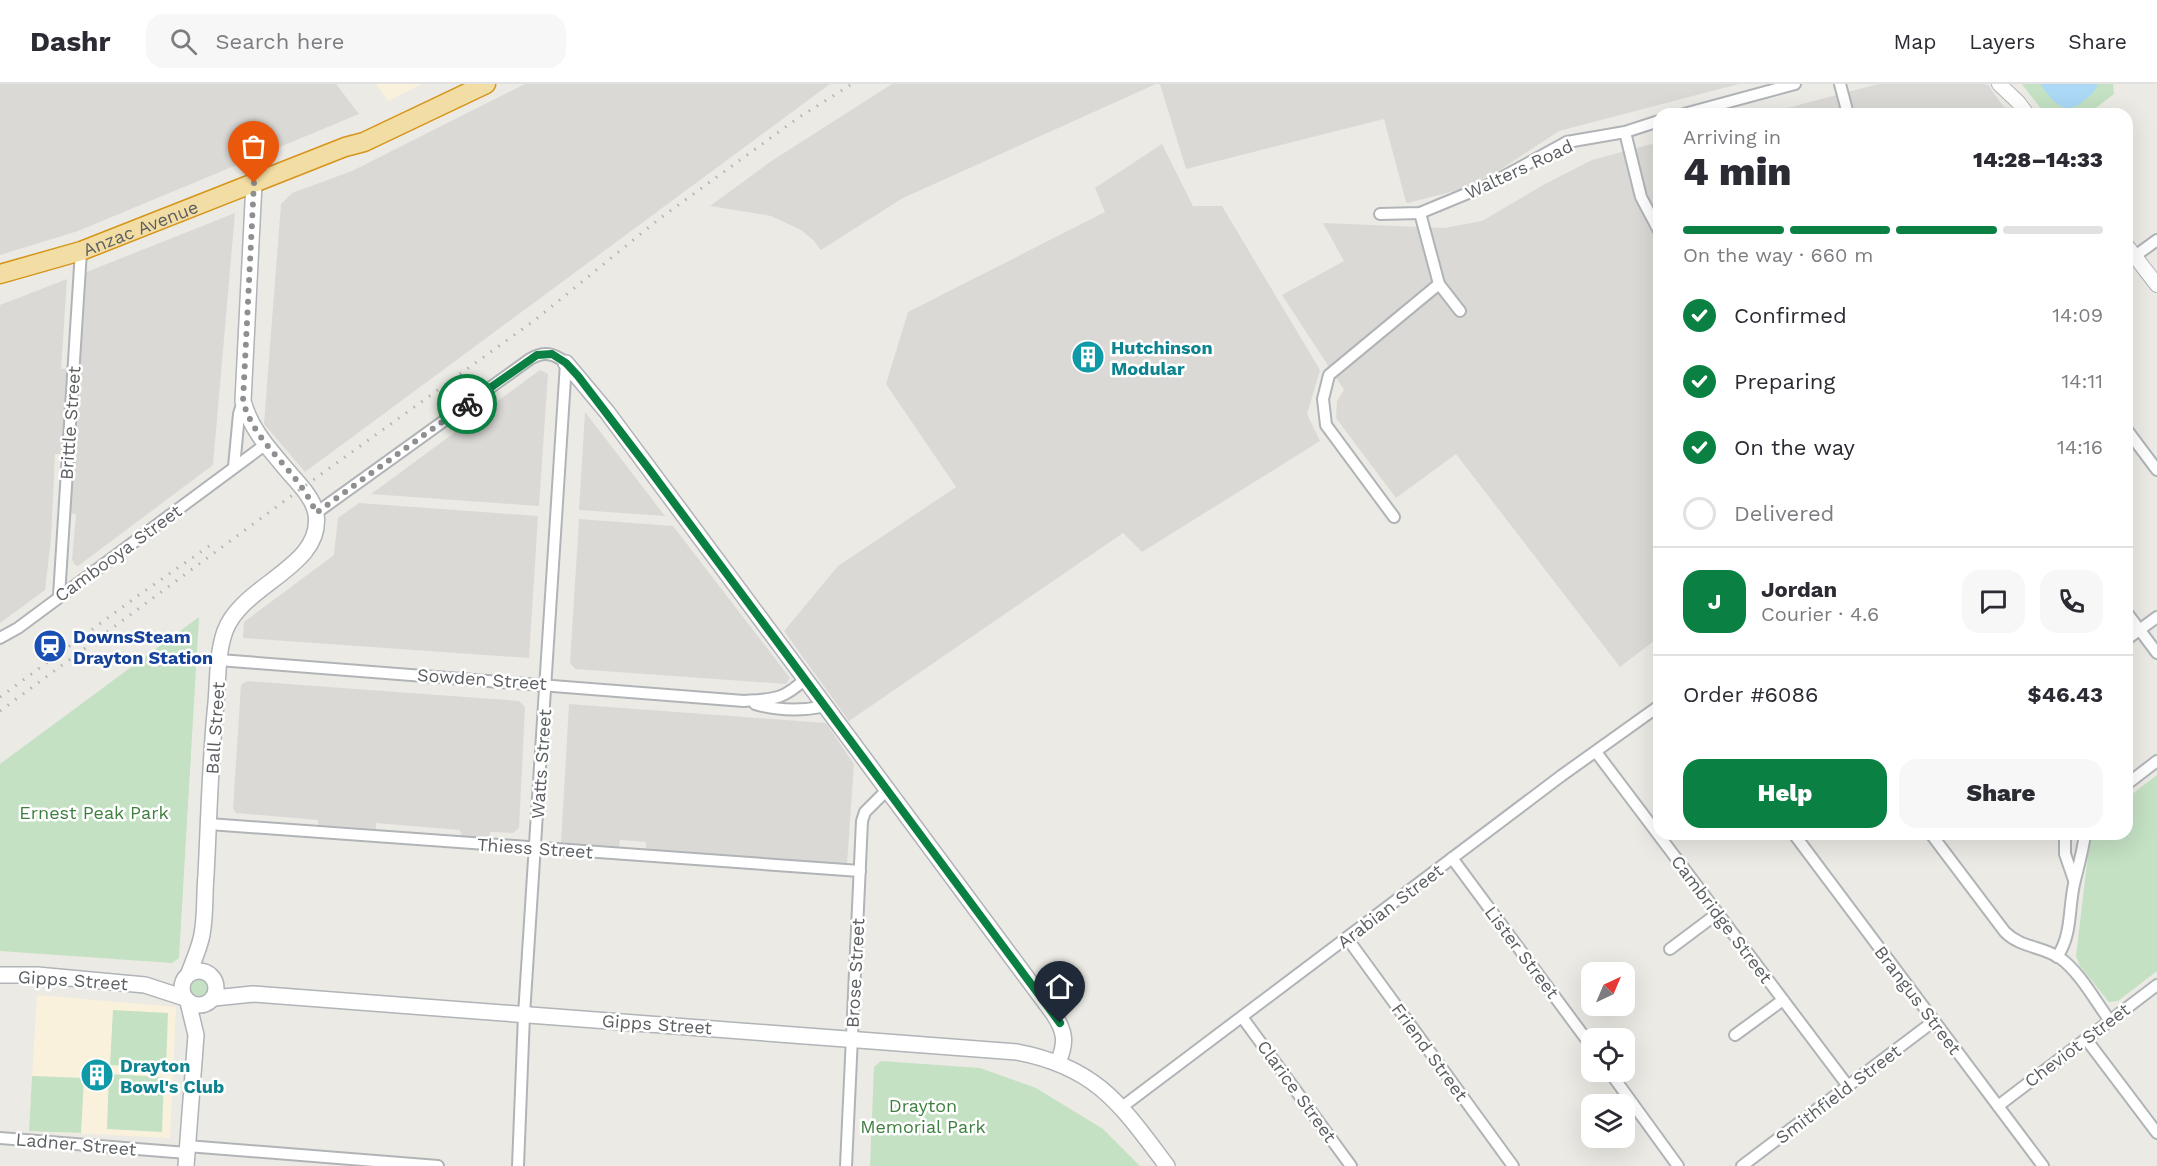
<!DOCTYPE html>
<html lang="en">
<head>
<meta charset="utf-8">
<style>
	body { margin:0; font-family:"Work Sans",sans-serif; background:#f7f7f7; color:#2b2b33; height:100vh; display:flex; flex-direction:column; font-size:22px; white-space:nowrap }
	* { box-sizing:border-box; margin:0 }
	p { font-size:20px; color:#7c7c81 }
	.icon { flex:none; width:33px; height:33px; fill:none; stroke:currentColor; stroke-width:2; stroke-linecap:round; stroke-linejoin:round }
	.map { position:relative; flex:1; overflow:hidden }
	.drawer { position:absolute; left:1653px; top:24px; width:480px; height:732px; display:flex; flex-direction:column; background:#fff; border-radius:18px; box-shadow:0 6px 24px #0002 }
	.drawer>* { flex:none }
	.needle { width:39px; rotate:44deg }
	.buttons { position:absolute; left:1581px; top:878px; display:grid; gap:12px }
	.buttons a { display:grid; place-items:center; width:54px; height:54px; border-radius:12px; background:#fff; box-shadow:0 6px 24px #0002; font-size:30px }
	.pin { position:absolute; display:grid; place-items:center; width:51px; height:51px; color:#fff; margin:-62px -26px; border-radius:50% 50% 50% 0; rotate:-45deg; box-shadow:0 0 6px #0007 }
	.pin .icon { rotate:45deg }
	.courier { position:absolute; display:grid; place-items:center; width:60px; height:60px; margin:-30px; border:4px solid #0b8043; border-radius:50%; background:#fff; color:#222; box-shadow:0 2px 8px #0007 }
	.summary em { font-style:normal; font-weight:800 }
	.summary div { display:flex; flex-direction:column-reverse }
	.summary { display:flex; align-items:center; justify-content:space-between; height:102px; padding:0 30px }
	h1 { font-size:39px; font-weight:800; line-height:45px }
	.bar { display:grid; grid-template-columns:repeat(4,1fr); gap:9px 6px; align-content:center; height:72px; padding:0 30px }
	.bar i { height:8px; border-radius:4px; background:#e1e1e2 }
	.bar .on { background:#0b8043 }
	.bar p { grid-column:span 4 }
	.line { display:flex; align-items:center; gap:15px; padding:0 30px; border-top:2px solid #e1e1e2 }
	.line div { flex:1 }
	.round { display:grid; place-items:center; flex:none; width:63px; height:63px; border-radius:18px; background:#f7f7f7 }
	ol { padding:0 30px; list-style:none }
	li { display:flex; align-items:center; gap:18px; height:66px }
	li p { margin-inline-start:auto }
	li .icon { padding:6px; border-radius:50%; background:#0b8043; color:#fff; stroke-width:4 }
	li:last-child { color:#7c7c81 }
	li i { width:33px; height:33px; border:3px solid #e1e1e2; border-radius:50% }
	.button { display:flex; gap:12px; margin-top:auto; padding:12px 30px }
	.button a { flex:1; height:69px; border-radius:18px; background:#0b8043; color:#fff; font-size:24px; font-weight:800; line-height:69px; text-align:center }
	.button a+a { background:#f7f7f7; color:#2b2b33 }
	header { display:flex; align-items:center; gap:36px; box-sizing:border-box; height:84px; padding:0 30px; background:#fff; border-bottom:2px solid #e1e1e2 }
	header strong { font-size:28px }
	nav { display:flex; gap:33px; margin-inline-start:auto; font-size:21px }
	.search { width:420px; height:54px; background:#f7f7f7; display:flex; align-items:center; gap:15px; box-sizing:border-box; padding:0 21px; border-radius:18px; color:#7c7c81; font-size:22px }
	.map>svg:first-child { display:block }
	.commercial { fill:#faf1dc }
	.industrial { fill:#dbd9d6 }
	.green { fill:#c4e1c3 }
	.water { fill:#abd8f5 }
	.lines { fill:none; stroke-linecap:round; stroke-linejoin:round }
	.minor-casing { stroke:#b1b4b7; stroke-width:14 }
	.tertiary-casing { stroke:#b1b4b7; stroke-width:16 }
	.secondary-casing { stroke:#b0b3b7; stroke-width:18 }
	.trunk-casing { stroke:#d6941a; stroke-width:21 }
	.minor { stroke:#fff; stroke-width:10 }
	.tertiary { stroke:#fff; stroke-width:14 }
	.secondary { stroke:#fff; stroke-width:15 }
	.trunk { stroke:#f2dea4; stroke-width:18 }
	.rail { stroke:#b2b3b3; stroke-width:3; stroke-dasharray:1.5 8; stroke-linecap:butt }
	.done { stroke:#8e9090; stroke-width:6; stroke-dasharray:0 10.8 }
	.route { stroke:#0b8043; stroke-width:8 }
	.labels { text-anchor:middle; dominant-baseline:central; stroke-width:5; stroke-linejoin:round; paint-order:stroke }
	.street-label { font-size:18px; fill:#5c5f62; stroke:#fff }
	.culture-label { font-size:18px; font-weight:bold; fill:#0d838f; stroke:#fff; text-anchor:start }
	.transit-label { font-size:18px; font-weight:bold; fill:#164399; stroke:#fff; text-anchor:start }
	.park-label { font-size:18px; fill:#3e7f3f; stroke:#fff }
</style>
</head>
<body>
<header>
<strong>Dashr</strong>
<div class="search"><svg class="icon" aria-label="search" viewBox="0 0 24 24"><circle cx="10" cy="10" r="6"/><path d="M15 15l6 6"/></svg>Search here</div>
<nav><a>Map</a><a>Layers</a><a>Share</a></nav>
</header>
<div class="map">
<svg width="2157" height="1082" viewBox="0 0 2157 1082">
	<rect width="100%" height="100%" fill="#eceae4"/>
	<!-- commercial -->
	<g class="commercial">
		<polygon points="376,0 422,0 388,17"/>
		<polygon points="37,911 176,923 170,1054 29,1047"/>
	</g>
	<!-- industrial -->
	<g class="industrial">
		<polygon points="0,0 336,0 359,30 78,147 0,171"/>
		<polygon points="525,0 830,0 305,388 264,340 281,120 292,109 352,87"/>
		<polygon points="892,0 1156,0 903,114 821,166 813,156 801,146 771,132 710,122 770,78"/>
		<polygon points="1160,0 1739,0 1559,47 1495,89 1458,106 1408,119 1406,118 1384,35 1186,85"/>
		<polygon points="1878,0 1984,0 1988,1 2009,30 1765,30"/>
		<polygon points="1659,58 1659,553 1620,583 1456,370 1396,414 1336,334 1337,317 1344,306 1282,211 1344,177 1323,139 1444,144 1482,137 1545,100 1592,76"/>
		<polygon points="1162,60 1193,122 1222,122 1320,286 1307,330 1320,357 1142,468 1123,449 849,637 784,547 838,482 956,403 886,300 908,228 1105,128 1095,104"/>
		<polygon points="235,129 213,381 78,482 74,480 72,476 76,430 69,429 84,189"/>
		<polygon points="67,195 61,285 70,284 65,370 55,370 51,455 45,506 0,539 0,221"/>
		<polygon points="540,286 548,290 539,422 371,410"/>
		<polygon points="585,328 665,432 579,426"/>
		<polygon points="359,419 538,432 529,574 243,554 244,538 334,471 338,434"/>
		<polygon points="579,435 673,442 790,594 786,600 575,585 570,579"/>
		<polygon points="247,597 519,617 525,623 519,744 513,749 490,748 490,754 462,753 460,746 376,739 376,745 318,741 318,736 236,729 233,724 241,601"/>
		<polygon points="569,620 826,639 854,680 847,780 646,765 646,758 620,756 619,763 561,759"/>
	</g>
	<!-- green -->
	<g class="green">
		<polygon points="2022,0 2113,0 2114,10 2088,30 2045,30"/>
		<polygon points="199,533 179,874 172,879 0,867 0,680"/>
		<polygon points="2157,691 2157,887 2118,917 2109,918 2080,882 2076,872 2090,754 2091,750 2127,750 2127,714"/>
		<circle cx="199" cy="904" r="10"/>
		<polygon points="113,926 168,929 166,984 110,981"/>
		<polygon points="881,977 980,984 1036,1004 1103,1045 1140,1082 870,1082 874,983"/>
		<polygon points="109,990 164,993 162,1048 107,1045"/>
		<polygon points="32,992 84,994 81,1049 29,1047"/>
	</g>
	<!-- water -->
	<path class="water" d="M 2040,0 L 2098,0 C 2095,8 2089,13 2082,18 C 2063,35 2051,14 2040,0 Z"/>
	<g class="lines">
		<!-- minor casing -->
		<g class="minor-casing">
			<g id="minor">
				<polyline points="1840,0 1848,30"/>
				<polyline points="1684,30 1795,0"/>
				<polyline points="1625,48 1641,113 1659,147"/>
				<polyline points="1420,129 1439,200 1460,227"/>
				<polyline points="1380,130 1420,129 1490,100 1567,58 1625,48 1659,37"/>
				<polyline points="2135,172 2157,156"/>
				<polyline points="2127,346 2157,386"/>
				<polyline points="234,383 239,330 243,317"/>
				<path d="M 316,429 L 530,275 C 544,267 554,269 566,279 L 524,931 L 518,1082"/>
				<polyline points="1394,433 1326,341 1323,315 1329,291 1439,200"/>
				<polyline points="59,512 81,167"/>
				<polyline points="2127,529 2157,569"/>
				<polyline points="0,554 18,544 266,360"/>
				<polyline points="2127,555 2157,533"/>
				<path d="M 219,576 L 744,617 C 774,615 783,616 805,595"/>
				<path d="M 755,620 C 779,627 802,627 826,622"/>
				<polyline points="1596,668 1848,1002"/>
				<polyline points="2127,700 2157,677"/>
				<polyline points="209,740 860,787"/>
				<polyline points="1794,750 2043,1082"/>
				<path d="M 1931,750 L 2005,848 C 2021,864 2042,862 2060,874 C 2079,887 2096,918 2110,937"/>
				<polyline points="2065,750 2065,770 2074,796"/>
				<polyline points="1452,774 1592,963"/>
				<polyline points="1347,854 1513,1082"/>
				<polyline points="1670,865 1718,829"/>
				<path d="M 2057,873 C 2073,850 2068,822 2075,796 C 2079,780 2083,766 2085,750"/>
				<polyline points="1242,933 1351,1082"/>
				<polyline points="1735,951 1783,916"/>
				<polyline points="2086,955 2157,1049"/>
				<polyline points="1609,987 1678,1082"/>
				<polyline points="1998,1022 2157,901"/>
				<polyline points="1122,1023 1561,692 1659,622"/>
				<polyline points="0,1054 187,1069"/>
				<polyline points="187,1062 438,1082"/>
				<polyline points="846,1082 862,737 865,728 887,706"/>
				<polyline points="1742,1082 1934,937"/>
			</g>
		</g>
		<!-- tertiary casing -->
		<g class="tertiary-casing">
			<g id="tertiary">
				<polyline points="1999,0 2018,18 2027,30"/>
				<polyline points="2127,162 2157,201"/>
			</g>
		</g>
		<!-- secondary casing -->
		<g class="secondary-casing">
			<g id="secondary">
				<path d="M 566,279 L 607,328 L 1053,929 C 1065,947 1067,958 1058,978"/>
				<circle cx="199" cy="904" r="17"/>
				<path d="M 189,889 C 193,878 198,867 201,855 C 206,835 204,812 206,791 C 209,734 210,676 216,619 C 218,596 217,569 225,547 C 242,500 324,483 316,430 C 314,416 301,402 292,392 C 272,368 251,347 243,317 L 254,99"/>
				<polyline points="0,891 37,891 145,901 185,914"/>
				<path d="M 214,914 L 253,910 L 1017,968 C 1097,983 1121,1021 1167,1082"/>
				<polyline points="186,1082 196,951 188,918"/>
			</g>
		</g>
		<!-- trunk casing -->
		<g class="trunk-casing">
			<g id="trunk">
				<path id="s1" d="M 0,190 L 81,167 L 345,63 L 364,58 L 486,0"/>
			</g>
		</g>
		<!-- minor -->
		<use href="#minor" class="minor"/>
		<!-- tertiary -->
		<use href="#tertiary" class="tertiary"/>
		<!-- secondary -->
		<use href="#secondary" class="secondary"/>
		<!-- trunk -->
		<use href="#trunk" class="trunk"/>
		<!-- rail -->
		<g class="rail">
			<polyline points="0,613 139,511 212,460"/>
			<polyline points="0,627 302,404 535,236 659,135 798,34 852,0"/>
		</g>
	</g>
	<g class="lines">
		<!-- done -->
		<path class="done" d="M 254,99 L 243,317 C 255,362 299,386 316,429 L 467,320"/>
		<!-- route -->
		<polyline class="route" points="467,320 537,271 552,270 566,279 578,292 649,385 1060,939"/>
	</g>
	<!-- icons -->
	<defs>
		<g id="building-disc" transform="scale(1.725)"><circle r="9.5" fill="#0f9aa8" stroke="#fff"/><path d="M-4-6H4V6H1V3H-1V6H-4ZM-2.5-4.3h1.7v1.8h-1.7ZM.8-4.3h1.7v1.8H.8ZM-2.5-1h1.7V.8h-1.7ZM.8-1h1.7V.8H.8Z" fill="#fff"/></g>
		<g id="station-disc" transform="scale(1.725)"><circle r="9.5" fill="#1a4fb4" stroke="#fff"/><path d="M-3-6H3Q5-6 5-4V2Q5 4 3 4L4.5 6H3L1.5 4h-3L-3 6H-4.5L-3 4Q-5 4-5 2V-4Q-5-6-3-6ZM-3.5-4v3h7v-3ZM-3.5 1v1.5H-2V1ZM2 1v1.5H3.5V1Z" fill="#fff"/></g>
	</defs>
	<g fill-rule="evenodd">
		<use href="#building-disc" x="1088" y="273"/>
		<use href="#station-disc" x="50" y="562"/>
		<use href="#building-disc" x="97" y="991"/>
	</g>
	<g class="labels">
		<!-- street labels -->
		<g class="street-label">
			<text transform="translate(1519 85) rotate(-25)">Walters Road</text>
			<text stroke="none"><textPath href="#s1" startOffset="148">Anzac Avenue</textPath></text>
			<text transform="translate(70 339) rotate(-86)">Brittle Street</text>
			<text transform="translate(118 469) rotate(-36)">Cambooya Street</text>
			<text transform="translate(482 595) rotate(4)">Sowden Street</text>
			<text transform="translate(215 644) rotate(-86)">Ball Street</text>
			<text transform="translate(541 680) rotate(-86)">Watts Street</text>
			<text transform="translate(535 764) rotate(4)">Thiess Street</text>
			<text transform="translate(1390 822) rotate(-37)">Arabian Street</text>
			<text transform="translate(1722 835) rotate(53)">Cambridge Street</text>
			<text transform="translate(1522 868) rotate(53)">Lister Street</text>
			<text transform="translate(855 889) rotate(-87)">Brose Street</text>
			<text transform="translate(73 896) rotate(4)">Gipps Street</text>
			<text transform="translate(1918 916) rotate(53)">Brangus Street</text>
			<text transform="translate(657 940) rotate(4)">Gipps Street</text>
			<text transform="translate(2077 961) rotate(-37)">Cheviot Street</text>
			<text transform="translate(1430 968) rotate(54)">Friend Street</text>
			<text transform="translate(1297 1007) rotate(54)">Clarice Street</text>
			<text transform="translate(1838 1010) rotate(-37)">Smithfield Street</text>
			<text transform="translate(76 1060) rotate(5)">Ladner Street</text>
		</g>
		<!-- culture labels -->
		<g class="culture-label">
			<text x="1111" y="263">Hutchinson<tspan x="1111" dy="21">Modular</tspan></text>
			<text x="120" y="981">Drayton<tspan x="120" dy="21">Bowl's Club</tspan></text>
		</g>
		<!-- transit labels -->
		<g class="transit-label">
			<text x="73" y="552">DownsSteam<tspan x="73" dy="21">Drayton Station</tspan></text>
		</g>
		<!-- park labels -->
		<g class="park-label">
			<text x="94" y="728">Ernest Peak Park</text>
			<text x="923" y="1021">Drayton<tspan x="923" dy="21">Memorial Park</tspan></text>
		</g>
	</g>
</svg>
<div class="buttons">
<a><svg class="needle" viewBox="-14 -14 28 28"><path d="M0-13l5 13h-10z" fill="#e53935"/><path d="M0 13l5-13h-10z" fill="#7c7c81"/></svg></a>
<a><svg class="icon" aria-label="locate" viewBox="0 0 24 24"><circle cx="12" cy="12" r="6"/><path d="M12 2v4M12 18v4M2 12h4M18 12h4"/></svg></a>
<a><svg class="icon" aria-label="layers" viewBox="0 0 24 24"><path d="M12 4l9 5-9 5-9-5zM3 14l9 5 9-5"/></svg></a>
</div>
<div class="pin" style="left:254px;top:99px;background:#ea580c"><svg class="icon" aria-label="bag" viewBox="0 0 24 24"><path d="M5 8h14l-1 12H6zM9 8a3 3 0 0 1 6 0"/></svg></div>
<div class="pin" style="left:1060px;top:939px;background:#1f2937"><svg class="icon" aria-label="home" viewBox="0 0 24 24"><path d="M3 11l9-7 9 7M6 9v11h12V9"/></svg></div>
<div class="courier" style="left:467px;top:320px"><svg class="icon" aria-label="bike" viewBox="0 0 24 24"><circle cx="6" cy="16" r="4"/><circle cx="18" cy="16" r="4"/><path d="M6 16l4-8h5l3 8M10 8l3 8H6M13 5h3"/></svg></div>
<section class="drawer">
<div class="summary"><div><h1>4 min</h1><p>Arriving in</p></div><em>14:28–14:33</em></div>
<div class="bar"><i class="on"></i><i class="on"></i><i class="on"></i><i></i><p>On the way · 660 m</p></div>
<ol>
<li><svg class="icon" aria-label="check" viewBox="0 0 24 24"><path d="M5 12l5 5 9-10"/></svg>Confirmed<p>14:09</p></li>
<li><svg class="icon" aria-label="check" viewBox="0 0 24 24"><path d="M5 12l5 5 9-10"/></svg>Preparing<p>14:11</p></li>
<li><svg class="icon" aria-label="check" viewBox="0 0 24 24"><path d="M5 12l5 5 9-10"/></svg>On the way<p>14:16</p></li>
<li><i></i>Delivered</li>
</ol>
<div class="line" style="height:108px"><b class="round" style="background:#0b8043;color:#fff">J</b><div><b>Jordan</b><p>Courier · 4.6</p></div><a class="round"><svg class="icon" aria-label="chat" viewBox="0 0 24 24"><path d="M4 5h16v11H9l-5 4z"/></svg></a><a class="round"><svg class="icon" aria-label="phone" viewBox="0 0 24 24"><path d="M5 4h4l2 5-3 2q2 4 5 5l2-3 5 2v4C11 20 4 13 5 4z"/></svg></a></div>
<div class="line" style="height:78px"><div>Order #6086</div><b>$46.43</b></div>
<div class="button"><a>Help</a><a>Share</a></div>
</section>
</div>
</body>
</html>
